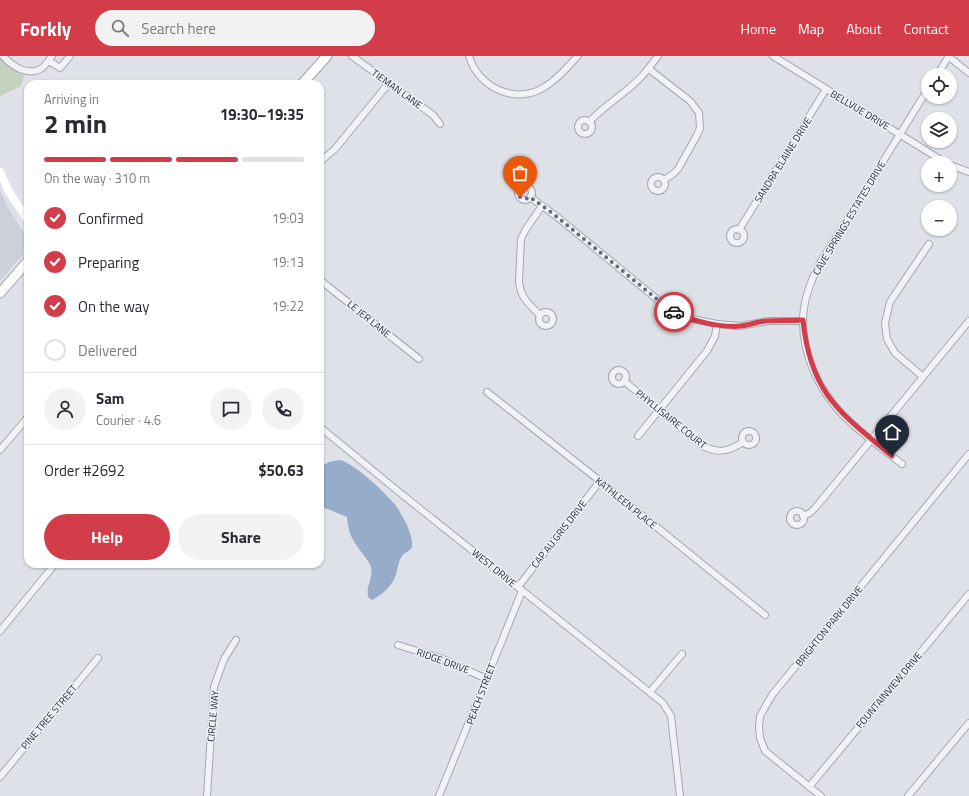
<!DOCTYPE html>
<html lang="en">
<head>
<meta charset="utf-8">
<style>
	body { margin:0; font-family:"Titillium Web",sans-serif; background:#f2f2f3; color:#2b2b33; height:100vh; display:flex; flex-direction:column; font-size:15px; white-space:nowrap }
	* { box-sizing:border-box; margin:0 }
	p { font-size:13px; color:#7c7c81 }
	.icon { flex:none; width:22px; height:22px; fill:none; stroke:currentColor; stroke-width:2; stroke-linecap:round; stroke-linejoin:round }
	.map { position:relative; flex:1; overflow:hidden }
	.sheet { position:absolute; left:24px; top:24px; width:300px; height:488px; display:flex; flex-direction:column; background:#fff; border-radius:12px; box-shadow:0 1px 3px #0004 }
	.sheet>* { flex:none }
	.buttons { position:absolute; left:921px; top:12px; display:grid; gap:8px }
	.buttons a { display:grid; place-items:center; width:36px; height:36px; border-radius:50%; background:#fff; box-shadow:0 1px 3px #0004; font-size:20px }
	.pin { position:absolute; display:grid; place-items:center; width:34px; height:34px; color:#fff; margin:-41px -17px; border-radius:50% 50% 50% 0; rotate:-45deg; box-shadow:0 0 4px #0007 }
	.pin .icon { rotate:45deg }
	.courier { position:absolute; display:grid; place-items:center; width:40px; height:40px; margin:-20px; border:3px solid #d23d49; border-radius:50%; background:#fff; color:#222; box-shadow:0 1px 5px #0007 }
	.overview em { font-style:normal; font-weight:700 }
	.overview div { display:flex; flex-direction:column-reverse }
	.overview { display:flex; align-items:center; justify-content:space-between; height:68px; padding:0 20px }
	h1 { font-size:26px; font-weight:700; line-height:30px }
	.bar { display:grid; grid-template-columns:repeat(4,1fr); gap:6px 4px; align-content:center; height:48px; padding:0 20px }
	.bar i { height:5px; border-radius:3px; background:#e1e1e2 }
	.bar .on { background:#d23d49 }
	.bar p { grid-column:span 4 }
	.line { display:flex; align-items:center; gap:10px; padding:0 20px; border-top:1px solid #e1e1e2 }
	.line div { flex:1 }
	.round { display:grid; place-items:center; flex:none; width:42px; height:42px; border-radius:21px; background:#f2f2f3 }
	ol { padding:0 20px; list-style:none }
	li { display:flex; align-items:center; gap:12px; height:44px }
	li p { margin-inline-start:auto }
	li .icon { padding:4px; border-radius:50%; background:#d23d49; color:#fff; stroke-width:4 }
	li:last-child { color:#7c7c81 }
	li i { width:22px; height:22px; border:2px solid #e1e1e2; border-radius:50% }
	.button { display:flex; gap:8px; margin-top:auto; padding:8px 20px }
	.button a { flex:1; height:46px; border-radius:24px; background:#d23d49; color:#fff; font-size:16px; font-weight:700; line-height:46px; text-align:center }
	.button a+a { background:#f2f2f3; color:#2b2b33 }
	header { display:flex; align-items:center; gap:24px; box-sizing:border-box; height:56px; padding:0 20px; background:#d23d49; color:#fff }
	header strong { font-size:19px }
	nav { display:flex; gap:22px; margin-inline-start:auto; font-size:14px }
	.search { width:280px; height:36px; background:#f2f2f3; display:flex; align-items:center; gap:10px; box-sizing:border-box; padding:0 14px; border-radius:22px; color:#7c7c81; font-size:15px }
	.map>svg:first-child { display:block }
	.built { fill:#ccd0da }
	.green { fill:#c2d2be }
	.water { fill:#97acc9 }
	.lines { fill:none; stroke-linecap:round; stroke-linejoin:round }
	.street-casing { stroke:#a3a8b2; stroke-width:8 }
	.primary-casing { stroke:#9da4b4; stroke-width:11 }
	.street { stroke:#f0f2f6; stroke-width:6 }
	.secondary { stroke:#fff; stroke-width:8 }
	.primary { stroke:#fff; stroke-width:9 }
	.done { stroke:#666d7a; stroke-width:4; stroke-dasharray:0 7.2 }
	.route { stroke:#d23d49; stroke-width:5 }
	.labels { text-anchor:middle; dominant-baseline:central; stroke-width:3; stroke-linejoin:round; paint-order:stroke }
	.street-label { font-size:10px; fill:#262e3f; stroke:#edf0f5 }
</style>
</head>
<body>
<header>
<strong>Forkly</strong>
<div class="search"><svg class="icon" aria-label="search" viewBox="0 0 24 24"><circle cx="10" cy="10" r="6"/><path d="M15 15l6 6"/></svg>Search here</div>
<nav><a>Home</a><a>Map</a><a>About</a><a>Contact</a></nav>
</header>
<div class="map">
<svg width="969" height="740" viewBox="0 0 969 740">
	<rect width="100%" height="100%" fill="#dee1e8"/>
	<!-- built -->
	<polygon class="built" points="0,134 8,152 28,183 28,193 0,225"/>
	<!-- green -->
	<polygon class="green" points="0,1 11,12 25,17 21,30 0,40"/>
	<!-- water -->
	<path class="water" d="M 340,404 C 353,406 389,440 396,450 C 403,460 413,478 412,490 C 412,495 404,496 402,500 C 399,504 398,510 397,515 C 394,528 384,538 372,544 L 369,542 C 364,532 374,522 371,511 C 368,503 362,498 357,490 C 350,481 348,472 347,461 L 320,450 L 320,411 L 329,406 Z"/>
	<g class="lines">
		<!-- street casing -->
		<g class="street-casing">
			<g id="street">
				<path d="M 3,0 C 12,10 28,21 42,12 C 46,9 49,4 52,0"/>
				<polyline points="352,0 433,59 440,68"/>
				<path d="M 469,0 C 478,32 517,50 546,30 C 558,23 568,10 578,0"/>
				<polyline points="773,0 946,107"/>
				<polyline points="949,1 969,17"/>
				<polyline points="49,5 60,12 70,0"/>
				<polyline points="649,13 690,45 699,57 700,72 696,81 678,113 673,118 664,124"/>
				<polyline points="937,19 949,0"/>
				<circle cx="585" cy="71" r="7"/>
				<path d="M 589,66 C 601,53 615,44 628,33 C 641,23 648,13 658,0"/>
				<polyline points="322,104 335,93 389,27"/>
				<polyline points="950,109 969,116"/>
				<circle cx="658" cy="128" r="7"/>
				<circle cx="525" cy="137" r="7"/>
				<polyline points="530,141 556,160 664,249 673,255 687,262 717,268 740,270 768,265 803,265"/>
				<circle cx="737" cy="180" r="7"/>
				<polyline points="739,174 826,33"/>
				<polyline points="320,224 419,303"/>
				<circle cx="546" cy="263" r="7"/>
				<path d="M 540,259 C 529,249 520,241 519,225 L 521,183 L 526,173 L 542,150"/>
				<circle cx="619" cy="321" r="7"/>
				<polyline points="922,320 895,297 887,283 885,267 890,246 929,188"/>
				<path d="M 624,325 L 703,390 C 718,398 730,395 743,386"/>
				<polyline points="487,336 600,425 765,559"/>
				<polyline points="320,371 399,436 663,647 671,660 680,740"/>
				<circle cx="749" cy="382" r="7"/>
				<polyline points="638,380 707,295 715,280 717,268"/>
				<polyline points="0,394 28,361"/>
				<path d="M 902,408 C 881,392 859,376 841,357 C 818,332 803,299 803,265 C 803,246 811,224 820,207 L 928,33"/>
				<circle cx="797" cy="462" r="7"/>
				<polyline points="803,460 810,457 816,451 969,265"/>
				<polyline points="518,531 600,425"/>
				<polyline points="0,575 55,508"/>
				<polyline points="398,589 440,602 487,623"/>
				<polyline points="650,636 682,598"/>
				<polyline points="0,721 98,602"/>
				<polyline points="809,731 969,538"/>
				<polyline points="207,740 214,631 224,603 236,584"/>
				<polyline points="439,740 522,535"/>
				<polyline points="821,740 765,695 760,682 759,671 760,660 772,639 969,398"/>
				<polyline points="908,740 969,667"/>
			</g>
		</g>
		<!-- primary casing -->
		<g class="primary-casing">
			<g id="primary">
				<polyline points="302,28 327,0"/>
				<polyline points="0,237 28,205"/>
			</g>
		</g>
		<!-- street -->
		<use href="#street" class="street"/>
		<!-- secondary -->
		<polyline class="secondary" points="0,116 9,136 28,164"/>
		<!-- primary -->
		<use href="#primary" class="primary"/>
	</g>
	<g class="lines">
		<!-- done -->
		<polyline class="done" points="520,141 526,143 530,141 556,160 664,249 674,256"/>
		<!-- route -->
		<path class="route" d="M 674,256 C 690,265 723,272 741,270 C 749,269 757,266 765,265 C 778,264 790,265 803,264 C 810,337 840,357 892,400"/>
	</g>
	<g class="labels">
		<!-- street labels -->
		<g class="street-label">
			<text transform="translate(397 33) rotate(36)">TIEMAN LANE</text>
			<text transform="translate(860 54) rotate(31)">BELLVUE DRIVE</text>
			<text transform="translate(783 104) rotate(-58)">SANDRA ELAINE DRIVE</text>
			<text transform="translate(849 162) rotate(-59)">CAVE SPRINGS ESTATES DRIVE</text>
			<text transform="translate(369 263) rotate(39)">LE JER LANE</text>
			<text transform="translate(671 363) rotate(39)">PHYLLISAIRE COURT</text>
			<text transform="translate(626 447) rotate(39)">KATHLEEN PLACE</text>
			<text transform="translate(559 478) rotate(-52)">CAP AU GRIS DRIVE</text>
			<text transform="translate(494 512) rotate(39)">WEST DRIVE</text>
			<text transform="translate(829 570) rotate(-51)">BRIGHTON PARK DRIVE</text>
			<text transform="translate(443 605) rotate(20)">RIDGE DRIVE</text>
			<text transform="translate(889 634) rotate(-50)">FOUNTAINVIEW DRIVE</text>
			<text transform="translate(481 638) rotate(-69)">PEACH STREET</text>
			<text transform="translate(213 660) rotate(-85)">CIRCLE WAY</text>
			<text transform="translate(49 661) rotate(-50)">PINE TREE STREET</text>
		</g>
	</g>
</svg>
<div class="buttons">
<a><svg class="icon" aria-label="locate" viewBox="0 0 24 24"><circle cx="12" cy="12" r="6"/><path d="M12 2v4M12 18v4M2 12h4M18 12h4"/></svg></a>
<a><svg class="icon" aria-label="layers" viewBox="0 0 24 24"><path d="M12 4l9 5-9 5-9-5zM3 14l9 5 9-5"/></svg></a>
<a>+</a>
<a>−</a>
</div>
<div class="pin" style="left:520px;top:141px;background:#ea580c"><svg class="icon" aria-label="bag" viewBox="0 0 24 24"><path d="M5 8h14l-1 12H6zM9 8a3 3 0 0 1 6 0"/></svg></div>
<div class="pin" style="left:892px;top:400px;background:#1f2937"><svg class="icon" aria-label="home" viewBox="0 0 24 24"><path d="M3 11l9-7 9 7M6 9v11h12V9"/></svg></div>
<div class="courier" style="left:674px;top:256px"><svg class="icon" aria-label="car" viewBox="0 0 24 24"><path d="M5 17H2v-5l4-1 3-4h7l3 4 3 1v5h-3M9 17h6M6 11h13"/><circle cx="7" cy="17" r="2"/><circle cx="17" cy="17" r="2"/></svg></div>
<section class="sheet">
<div class="overview"><div><h1>2 min</h1><p>Arriving in</p></div><em>19:30–19:35</em></div>
<div class="bar"><i class="on"></i><i class="on"></i><i class="on"></i><i></i><p>On the way · 310 m</p></div>
<ol>
<li><svg class="icon" aria-label="check" viewBox="0 0 24 24"><path d="M5 12l5 5 9-10"/></svg>Confirmed<p>19:03</p></li>
<li><svg class="icon" aria-label="check" viewBox="0 0 24 24"><path d="M5 12l5 5 9-10"/></svg>Preparing<p>19:13</p></li>
<li><svg class="icon" aria-label="check" viewBox="0 0 24 24"><path d="M5 12l5 5 9-10"/></svg>On the way<p>19:22</p></li>
<li><i></i>Delivered</li>
</ol>
<div class="line" style="height:72px"><a class="round"><svg class="icon" aria-label="person" viewBox="0 0 24 24"><circle cx="12" cy="8" r="4"/><path d="M4 21q1-7 8-7t8 7"/></svg></a><div><b>Sam</b><p>Courier · 4.6</p></div><a class="round"><svg class="icon" aria-label="chat" viewBox="0 0 24 24"><path d="M4 5h16v11H9l-5 4z"/></svg></a><a class="round"><svg class="icon" aria-label="phone" viewBox="0 0 24 24"><path d="M5 4h4l2 5-3 2q2 4 5 5l2-3 5 2v4C11 20 4 13 5 4z"/></svg></a></div>
<div class="line" style="height:52px"><div>Order #2692</div><b>$50.63</b></div>
<div class="button"><a>Help</a><a>Share</a></div>
</section>
</div>
</body>
</html>
